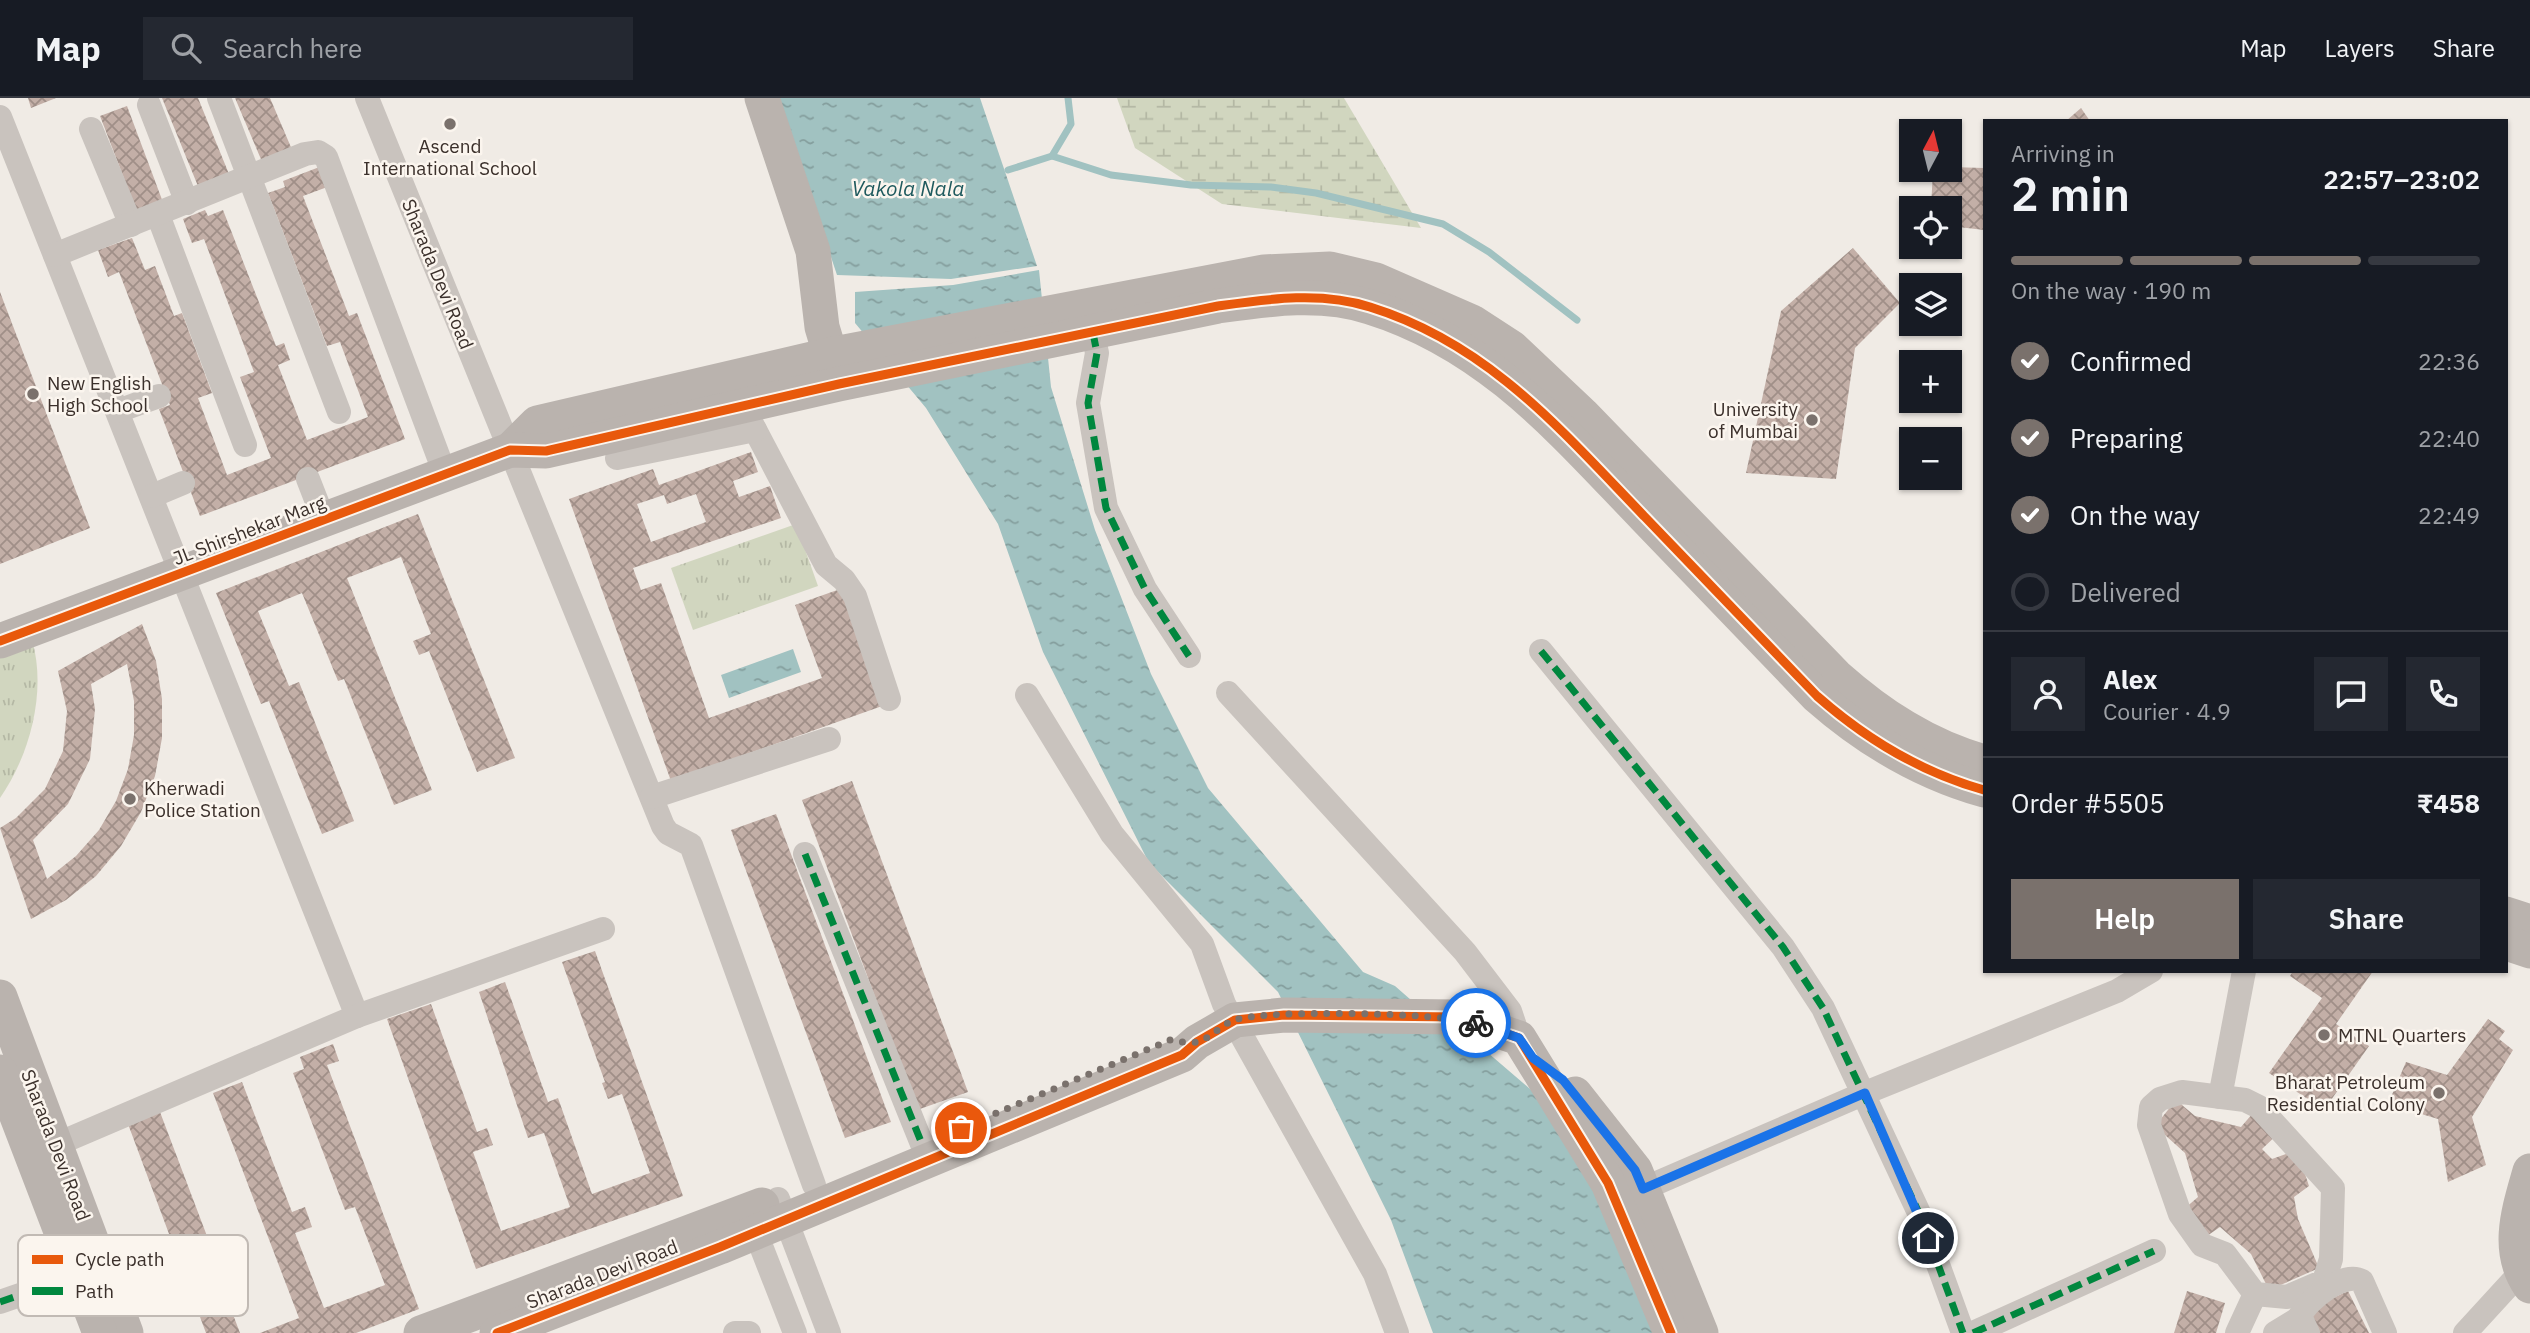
<!DOCTYPE html>
<html lang="en">
<head>
<meta charset="utf-8">
<style>
	body { margin:0; font-family:"IBM Plex Sans",sans-serif; background:#242831; color:#f1f3f6; height:100vh; display:flex; flex-direction:column; font-size:26px; white-space:nowrap }
	* { box-sizing:border-box; margin:0 }
	p { font-size:23px; color:#9ea1a6 }
	.icon { flex:none; width:38px; height:38px; fill:none; stroke:currentColor; stroke-width:2; stroke-linecap:round; stroke-linejoin:round }
	.map { position:relative; flex:1; overflow:hidden }
	.side { position:absolute; left:1983px; top:21px; width:525px; height:854px; display:flex; flex-direction:column; background:#171b24; border-radius:0px; box-shadow:0 2px 5px #0004 }
	.side>* { flex:none }
	.needle { width:46px; rotate:7deg }
	.buttons { position:absolute; left:1899px; top:21px; display:grid; gap:14px }
	.buttons a { display:grid; place-items:center; width:63px; height:63px; border-radius:0px; background:#171b24; box-shadow:0 2px 5px #0004; font-size:35px }
	.pin { position:absolute; display:grid; place-items:center; width:60px; height:60px; color:#fff; margin:-30px; border:4px solid #fff; border-radius:50%; box-shadow:0 2px 7px #0007 }
	.courier { position:absolute; display:grid; place-items:center; width:70px; height:70px; margin:-35px; border:5px solid #1a73e8; border-radius:50%; background:#fff; color:#222; box-shadow:0 2px 9px #0007 }
	.headline em { font-style:normal; font-weight:600 }
	.headline div { display:flex; flex-direction:column-reverse }
	.headline { display:flex; align-items:center; justify-content:space-between; height:119px; padding:0 28px }
	h1 { font-size:46px; font-weight:600; line-height:52px }
	.bar { display:grid; grid-template-columns:repeat(4,1fr); gap:10px 7px; align-content:center; height:84px; padding:0 28px }
	.bar i { height:9px; border-radius:5px; background:#363941 }
	.bar .selected { background:#7a716c }
	.bar p { grid-column:span 4 }
	.line { display:flex; align-items:center; gap:18px; padding:0 28px; border-top:2px solid #363941 }
	.line div { flex:1 }
	.round { display:grid; place-items:center; flex:none; width:74px; height:74px; border-radius:0px; background:#242831 }
	ol { padding:0 28px; list-style:none }
	li { display:flex; align-items:center; gap:21px; height:77px }
	li p { margin-inline-start:auto }
	li .icon { padding:7px; border-radius:50%; background:#7a716c; color:#fff; stroke-width:4 }
	li:last-child { color:#9ea1a6 }
	li i { width:38px; height:38px; border:4px solid #363941; border-radius:50% }
	.cta { display:flex; gap:14px; margin-top:auto; padding:14px 28px }
	.cta a { flex:1; height:80px; border-radius:0px; background:#7a716c; color:#fff; font-size:28px; font-weight:600; line-height:80px; text-align:center }
	.cta a+a { background:#242831; color:#f1f3f6 }
	header { display:flex; align-items:center; gap:42px; box-sizing:border-box; height:98px; padding:0 35px; background:#171b24; border-bottom:2px solid #363941 }
	header strong { font-size:33px }
	nav { display:flex; gap:38px; margin-inline-start:auto; font-size:24px }
	.search { width:490px; height:63px; background:#242831; display:flex; align-items:center; gap:18px; box-sizing:border-box; padding:0 24px; border-radius:0px; color:#9ea1a6; font-size:26px }
	.map>svg:first-child { display:block }
	.wetland { fill:url(#wetland-marsh) }
	.park { fill:url(#park-tufts) }
	.water { fill:url(#water-ripples) }
	.lines { fill:none; stroke-linecap:round; stroke-linejoin:round }
	.stream { stroke:#a1c2c1; stroke-width:7 }
	.building { fill:url(#building-cross-hatch); fill-rule:evenodd }
	.street { stroke:#c9c3be; stroke-width:24 }
	.secondary { stroke:#bab3ae; stroke-width:35 }
	.quiet { stroke:#00873e; stroke-width:7; stroke-dasharray:14 7; stroke-linecap:butt }
	.cycleway-casing { stroke:#fbf5ee; stroke-width:13 }
	.cycleway { stroke:#e8590c; stroke-width:9 }
	.done { stroke:#7a716c; stroke-width:7; stroke-dasharray:0 12.6 }
	.route { stroke:#1a73e8; stroke-width:9 }
	.poi-dot { fill:#7a716c; stroke:#fbf5ee; stroke-width:2.5 }
	.labels { text-anchor:middle; dominant-baseline:central; stroke-width:5; stroke-linejoin:round; paint-order:stroke }
	.poi-label { font-size:19px; fill:#3b302b; stroke:#fbf5ee; text-anchor:start }
	.street-label { font-size:19px; fill:#3b302b; stroke:#fbf5ee }
	.water-label { font-size:21px; font-style:italic; fill:#1f5a5e; stroke:#fbf5ee }
	.key { fill:#fbf5ee; stroke:#c1bab4; stroke-width:2 }
	.key-label { font-size:19px; fill:#3b302b }
</style>
</head>
<body>
<header>
<strong>Map</strong>
<div class="search"><svg class="icon" aria-label="search" viewBox="0 0 24 24"><circle cx="10" cy="10" r="6"/><path d="M15 15l6 6"/></svg>Search here</div>
<nav><a>Map</a><a>Layers</a><a>Share</a></nav>
</header>
<div class="map">
<svg width="2530" height="1235" viewBox="0 0 2530 1235">
	<defs>
		<pattern id="wetland-marsh" width="20" height="14" patternUnits="userSpaceOnUse" patternTransform="scale(1.75)"><rect width="20" height="14" fill="#d1d6bf"/><path d="M1 5h8M5 5V1M11 12h8M15 12V8" fill="none" stroke="#b4b8a4"/></pattern>
		<pattern id="park-tufts" width="24" height="20" patternUnits="userSpaceOnUse" patternTransform="scale(1.75)"><rect width="24" height="20" fill="#d1d6bf"/><path d="M3 7l-1-3M5 7V3M7 7l1-3M15 17l-1-3M17 17v-4M19 17l1-3" fill="none" stroke="#b4b8a4"/></pattern>
		<pattern id="water-ripples" width="26" height="14" patternUnits="userSpaceOnUse" patternTransform="scale(1.75)"><rect width="26" height="14" fill="#a1c2c1"/><path d="M2 4q2-2 4 0t4 0M15 11q2-2 4 0t4 0" fill="none" stroke="#849e9d"/></pattern>
		<pattern id="building-cross-hatch" width="8" height="8" patternUnits="userSpaceOnUse" patternTransform="scale(1.75)"><rect width="8" height="8" fill="#c3afa7"/><path d="M0 0l8 8M0 8l8-8" fill="none" stroke="#a08f88"/></pattern>
	</defs>
	<rect width="100%" height="100%" fill="#f0ebe5"/>
	<!-- wetland -->
	<polygon class="wetland" points="1117,0 1344,0 1421,130 1222,106 1135,50"/>
	<!-- park -->
	<g class="park">
		<polygon points="796,426 818,488 693,532 671,470"/>
		<path d="M 32,542 C 47,593 30,657 0,700 L 0,556 Z"/>
	</g>
	<!-- water -->
	<g class="water">
		<polygon points="778,0 980,0 1037,168 951,181 837,177"/>
		<polygon points="1039,172 1051,289 1095,432 1151,576 1208,690 1363,874 1395,888 1451,937 1480,948 1550,1008 1620,1128 1660,1235 1433,1235 1391,1122 1278,894 1149,765 1043,554 998,426 926,310 855,225 855,194 953,187"/>
		<polygon points="793,551 801,574 729,600 721,577"/>
	</g>
	<g class="lines">
		<!-- stream -->
		<g class="stream">
			<polyline points="1052,58 1111,77 1191,87 1271,89 1316,95 1443,126 1489,154 1577,222"/>
			<polyline points="1008,72 1052,58 1071,26 1068,0"/>
		</g>
	</g>
	<!-- building -->
	<g class="building">
		<polygon points="28,0 56,0 31,10"/>
		<polygon points="162,0 198,0 231,81 200,93"/>
		<polygon points="235,0 270,0 293,54 263,66"/>
		<polygon points="127,8 164,107 138,117 100,18"/>
		<polygon points="2081,10 2090,23 2066,23"/>
		<polygon points="322,68 330,88 303,98 349,218 357,215 405,341 200,418 159,311 170,307 119,174 108,179 98,152 132,140 145,172 155,168 174,218 182,215 212,295 198,300 227,377 271,360 240,279 254,274 204,141 192,145 183,121 205,112 208,118 223,112 276,248 284,245 290,262 278,267 307,342 368,319 340,244 327,248 268,95 285,89 283,83"/>
		<polygon points="1950,69 1984,70 1984,132 1950,128 1950,110 1931,110 1933,72 1950,72"/>
		<polygon points="1853,150 1900,205 1855,250 1836,381 1746,375 1781,213"/>
		<polygon points="0,194 90,430 0,466"/>
		<path d="M 751,354 L 758,374 L 733,383 L 739,399 L 770,388 L 781,420 L 633,470 L 641,492 L 661,485 L 709,620 L 822,580 L 795,507 L 843,490 L 885,607 L 671,683 L 569,401 L 653,371 L 659,387 ZM 696,396 L 706,424 L 651,444 L 637,406 L 664,397 L 667,406 Z"/>
		<polygon points="418,416 515,660 477,674 429,553 419,557 413,543 431,536 401,459 347,480 432,692 394,707 344,581 338,583 302,495 258,513 289,588 299,584 354,723 322,736 269,603 261,606 216,495"/>
		<path d="M 142,526 L 156,563 L 162,601 L 162,640 L 155,678 L 141,714 L 121,748 L 96,778 L 66,802 L 31,821 L 0,730 L 16,720 L 45,691 L 63,653 L 67,613 L 58,573 ZM 127,566 L 134,603 L 134,637 L 128,671 L 116,703 L 99,732 L 76,758 L 47,781 L 33,742 L 68,706 L 90,661 L 95,611 L 91,586 Z"/>
		<polygon points="852,683 968,994 917,1012 802,702"/>
		<polygon points="776,716 891,1024 845,1040 731,732"/>
		<polygon points="595,853 683,1098 476,1171 387,921 431,906 477,1034 487,1030 493,1047 473,1054 501,1133 570,1109 544,1035 528,1040 479,894 505,884 548,1004 558,1000 592,1096 650,1075 622,996 608,1001 602,985 605,984 562,864"/>
		<polygon points="2293,873 2373,873 2336,926 2369,948 2324,1012 2269,975 2322,900 2290,878"/>
		<polygon points="2488,921 2505,933 2499,941 2513,952 2472,1019 2486,1067 2448,1084 2438,1021 2388,1006 2406,964 2447,977"/>
		<polygon points="333,946 339,963 327,967 419,1211 356,1235 260,1235 299,1220 213,995 242,984 292,1114 305,1109 312,1129 295,1135 324,1210 385,1187 355,1109 345,1112 293,975 304,971 300,959"/>
		<polygon points="2176,1002 2195,1018 2241,1029 2253,1015 2280,1034 2262,1051 2272,1061 2297,1052 2309,1088 2294,1099 2298,1121 2319,1170 2269,1192 2251,1156 2220,1129 2204,1140 2184,1111 2198,1099 2185,1055 2155,1028"/>
		<polygon points="160,1014 210,1146 222,1141 229,1160 214,1166 240,1235 206,1235 128,1026"/>
		<polygon points="2187,1193 2225,1205 2216,1235 2174,1235"/>
		<polygon points="2348,1193 2369,1235 2318,1235 2307,1212"/>
	</g>
	<g class="lines">
		<!-- street -->
		<g class="street">
			<polyline points="219,0 339,314"/>
			<polyline points="367,0 663,728 668,735 691,747 814,1087"/>
			<polyline points="149,7 187,105"/>
			<polyline points="0,19 357,918"/>
			<polyline points="91,31 131,127"/>
			<polyline points="158,117 245,347"/>
			<polyline points="55,157 305,56 318,54 326,59 445,376"/>
			<polyline points="1093,235 1097,255 1088,305 1106,410 1145,491 1189,558"/>
			<polyline points="742,293 751,324 826,467 844,482 855,498 889,601"/>
			<polyline points="118,313 159,298"/>
			<polyline points="617,360 755,332"/>
			<polyline points="308,381 324,422"/>
			<polyline points="152,398 183,385"/>
			<polyline points="1541,553 1783,849 1823,910 1920,1117 1963,1235"/>
			<polyline points="1228,595 1465,854 1510,913 1519,940"/>
			<polyline points="1027,597 1112,736 1202,846 1224,906 1375,1176 1397,1235"/>
			<polyline points="652,699 829,641"/>
			<polyline points="805,756 922,1046"/>
			<polygon points="2182,994 2245,1002 2259,1009 2333,1090 2331,1161 2324,1183 2287,1199 2255,1196 2225,1156 2202,1147 2180,1116 2149,1027 2151,1009 2160,1001"/>
			<polyline points="2220,999 2244,873"/>
			<polyline points="41,1053 357,918 603,831"/>
			<polyline points="1629,1097 1865,995 2117,893 2151,873"/>
			<polyline points="778,1101 829,1235"/>
			<polyline points="750,1120 795,1235"/>
			<polyline points="0,1204 78,1177"/>
			<polyline points="735,1235 749,1235"/>
			<polyline points="1973,1235 2154,1153"/>
			<polyline points="2237,1235 2255,1196"/>
			<polyline points="2275,1235 2301,1219"/>
			<path d="M 2308,1235 L 2300,1218 C 2308,1201 2344,1173 2362,1183 L 2385,1235"/>
			<polyline points="2465,1235 2521,1174"/>
		</g>
		<!-- secondary -->
		<g class="secondary">
			<polyline points="762,0 813,153 822,229 837,279"/>
			<path d="M 510,352 L 537,325 L 829,257 L 1264,174 L 1330,171 L 1376,182 L 1472,224 L 1512,250 L 1583,317 L 1836,578 C 1880,617 1927,648 1984,664"/>
			<path d="M 0,543 L 510,352 L 546,353 L 839,286 L 1218,208 C 1268,201 1321,193 1370,209 C 1489,246 1561,332 1644,418 C 1702,478 1760,538 1817,598 C 1867,642 1920,674 1984,692"/>
			<polyline points="2506,816 2530,824"/>
			<polyline points="2506,845 2530,853"/>
			<polyline points="0,899 126,1235"/>
			<polyline points="0,974 100,1235"/>
			<polyline points="1575,996 1635,1072 1701,1235"/>
			<path d="M 2530,1073 C 2519,1112 2505,1152 2530,1188"/>
			<polyline points="421,1235 762,1107"/>
			<polyline points="497,1235 720,1149 1182,957 1197,944 1235,922 1284,917 1457,919 1519,940 1608,1085 1671,1235"/>
		</g>
		<!-- quiet -->
		<g class="quiet">
			<polyline points="1093,235 1097,255 1088,305 1106,410 1145,491 1189,558"/>
			<polyline points="1541,553 1783,849 1823,910 1920,1117 1963,1235"/>
			<polyline points="805,756 922,1046"/>
			<polyline points="0,1204 78,1177"/>
			<polyline points="1973,1235 2154,1153"/>
		</g>
		<!-- cycleway casing -->
		<g class="cycleway-casing">
			<g id="cycleway">
				<path d="M 0,543 L 510,352 L 546,353 L 839,286 L 1218,208 C 1268,201 1321,193 1370,209 C 1489,246 1561,332 1644,418 C 1702,478 1760,538 1817,598 C 1867,642 1920,674 1984,692"/>
				<polyline points="497,1235 720,1149 1182,957 1197,944 1235,922 1284,917 1457,919 1519,940 1608,1085 1671,1235"/>
			</g>
		</g>
		<!-- cycleway -->
		<use href="#cycleway" class="cycleway"/>
	</g>
	<g class="lines">
		<!-- done -->
		<path class="done" d="M 961,1030 L 1170,942 C 1178,943 1189,946 1197,944 C 1210,941 1221,927 1234,922 C 1266,911 1444,915 1476,925"/>
		<!-- route -->
		<polyline class="route" points="1476,925 1519,940 1533,960 1563,982 1635,1072 1643,1091 1865,995 1928,1140"/>
	</g>
	<!-- markers -->
	<g class="poi-dot">
		<circle cx="450" cy="26" r="7"/>
		<circle cx="33" cy="296" r="7"/>
		<circle cx="1812" cy="322" r="7"/>
		<circle cx="130" cy="701" r="7"/>
		<circle cx="2324" cy="937" r="7"/>
		<circle cx="2439" cy="995" r="7"/>
	</g>
	<g class="labels">
		<!-- poi labels -->
		<g class="poi-label">
			<text x="450" y="48" text-anchor="middle">Ascend<tspan x="450" dy="22">International School</tspan></text>
			<text x="47" y="285">New English<tspan x="47" dy="22">High School</tspan></text>
			<text x="1798" y="311" text-anchor="end">University<tspan x="1798" dy="22">of Mumbai</tspan></text>
			<text x="144" y="690">Kherwadi<tspan x="144" dy="22">Police Station</tspan></text>
			<text x="2338" y="937">MTNL Quarters</text>
			<text x="2425" y="984" text-anchor="end">Bharat Petroleum<tspan x="2425" dy="22">Residential Colony</tspan></text>
		</g>
		<!-- street labels -->
		<g class="street-label">
			<text transform="translate(438 176) rotate(68)">Sharada Devi Road</text>
			<text transform="translate(249 432) rotate(-21)">JL Shirshekar Marg</text>
			<text transform="translate(56 1047) rotate(69)">Sharada Devi Road</text>
			<text transform="translate(602 1176) rotate(-21)">Sharada Devi Road</text>
		</g>
		<!-- water labels -->
		<g class="water-label">
			<text x="908" y="90">Vakola Nala</text>
		</g>
	</g>
	<!-- legend -->
	<rect x="18" y="1137" width="230" height="81" rx="10" class="key"/>
	<rect x="32" y="1157" width="31" height="9" fill="#e8590c"/>
	<rect x="32" y="1189" width="31" height="8" fill="#00873e"/>
	<g class="key-label">
		<text x="75" y="1168">Cycle path</text>
		<text x="75" y="1200">Path</text>
	</g>
</svg>
<div class="buttons">
<a><svg class="needle" viewBox="-14 -14 28 28"><path d="M0-13l5 13h-10z" fill="#e53935"/><path d="M0 13l5-13h-10z" fill="#9ea1a6"/></svg></a>
<a><svg class="icon" aria-label="locate" viewBox="0 0 24 24"><circle cx="12" cy="12" r="6"/><path d="M12 2v4M12 18v4M2 12h4M18 12h4"/></svg></a>
<a><svg class="icon" aria-label="layers" viewBox="0 0 24 24"><path d="M12 4l9 5-9 5-9-5zM3 14l9 5 9-5"/></svg></a>
<a>+</a>
<a>−</a>
</div>
<div class="pin" style="left:961px;top:1030px;background:#ea580c"><svg class="icon" aria-label="bag" viewBox="0 0 24 24"><path d="M5 8h14l-1 12H6zM9 8a3 3 0 0 1 6 0"/></svg></div>
<div class="pin" style="left:1928px;top:1140px;background:#1f2937"><svg class="icon" aria-label="home" viewBox="0 0 24 24"><path d="M3 11l9-7 9 7M6 9v11h12V9"/></svg></div>
<div class="courier" style="left:1476px;top:925px"><svg class="icon" aria-label="bike" viewBox="0 0 24 24"><circle cx="6" cy="16" r="4"/><circle cx="18" cy="16" r="4"/><path d="M6 16l4-8h5l3 8M10 8l3 8H6M13 5h3"/></svg></div>
<section class="side">
<div class="headline"><div><h1>2 min</h1><p>Arriving in</p></div><em>22:57–23:02</em></div>
<div class="bar"><i class="selected"></i><i class="selected"></i><i class="selected"></i><i></i><p>On the way · 190 m</p></div>
<ol>
<li><svg class="icon" aria-label="check" viewBox="0 0 24 24"><path d="M5 12l5 5 9-10"/></svg>Confirmed<p>22:36</p></li>
<li><svg class="icon" aria-label="check" viewBox="0 0 24 24"><path d="M5 12l5 5 9-10"/></svg>Preparing<p>22:40</p></li>
<li><svg class="icon" aria-label="check" viewBox="0 0 24 24"><path d="M5 12l5 5 9-10"/></svg>On the way<p>22:49</p></li>
<li><i></i>Delivered</li>
</ol>
<div class="line" style="height:126px"><a class="round"><svg class="icon" aria-label="person" viewBox="0 0 24 24"><circle cx="12" cy="8" r="4"/><path d="M4 21q1-7 8-7t8 7"/></svg></a><div><b>Alex</b><p>Courier · 4.9</p></div><a class="round"><svg class="icon" aria-label="chat" viewBox="0 0 24 24"><path d="M4 5h16v11H9l-5 4z"/></svg></a><a class="round"><svg class="icon" aria-label="phone" viewBox="0 0 24 24"><path d="M5 4h4l2 5-3 2q2 4 5 5l2-3 5 2v4C11 20 4 13 5 4z"/></svg></a></div>
<div class="line" style="height:91px"><div>Order #5505</div><b>₹458</b></div>
<div class="cta"><a>Help</a><a>Share</a></div>
</section>
</div>
</body>
</html>
